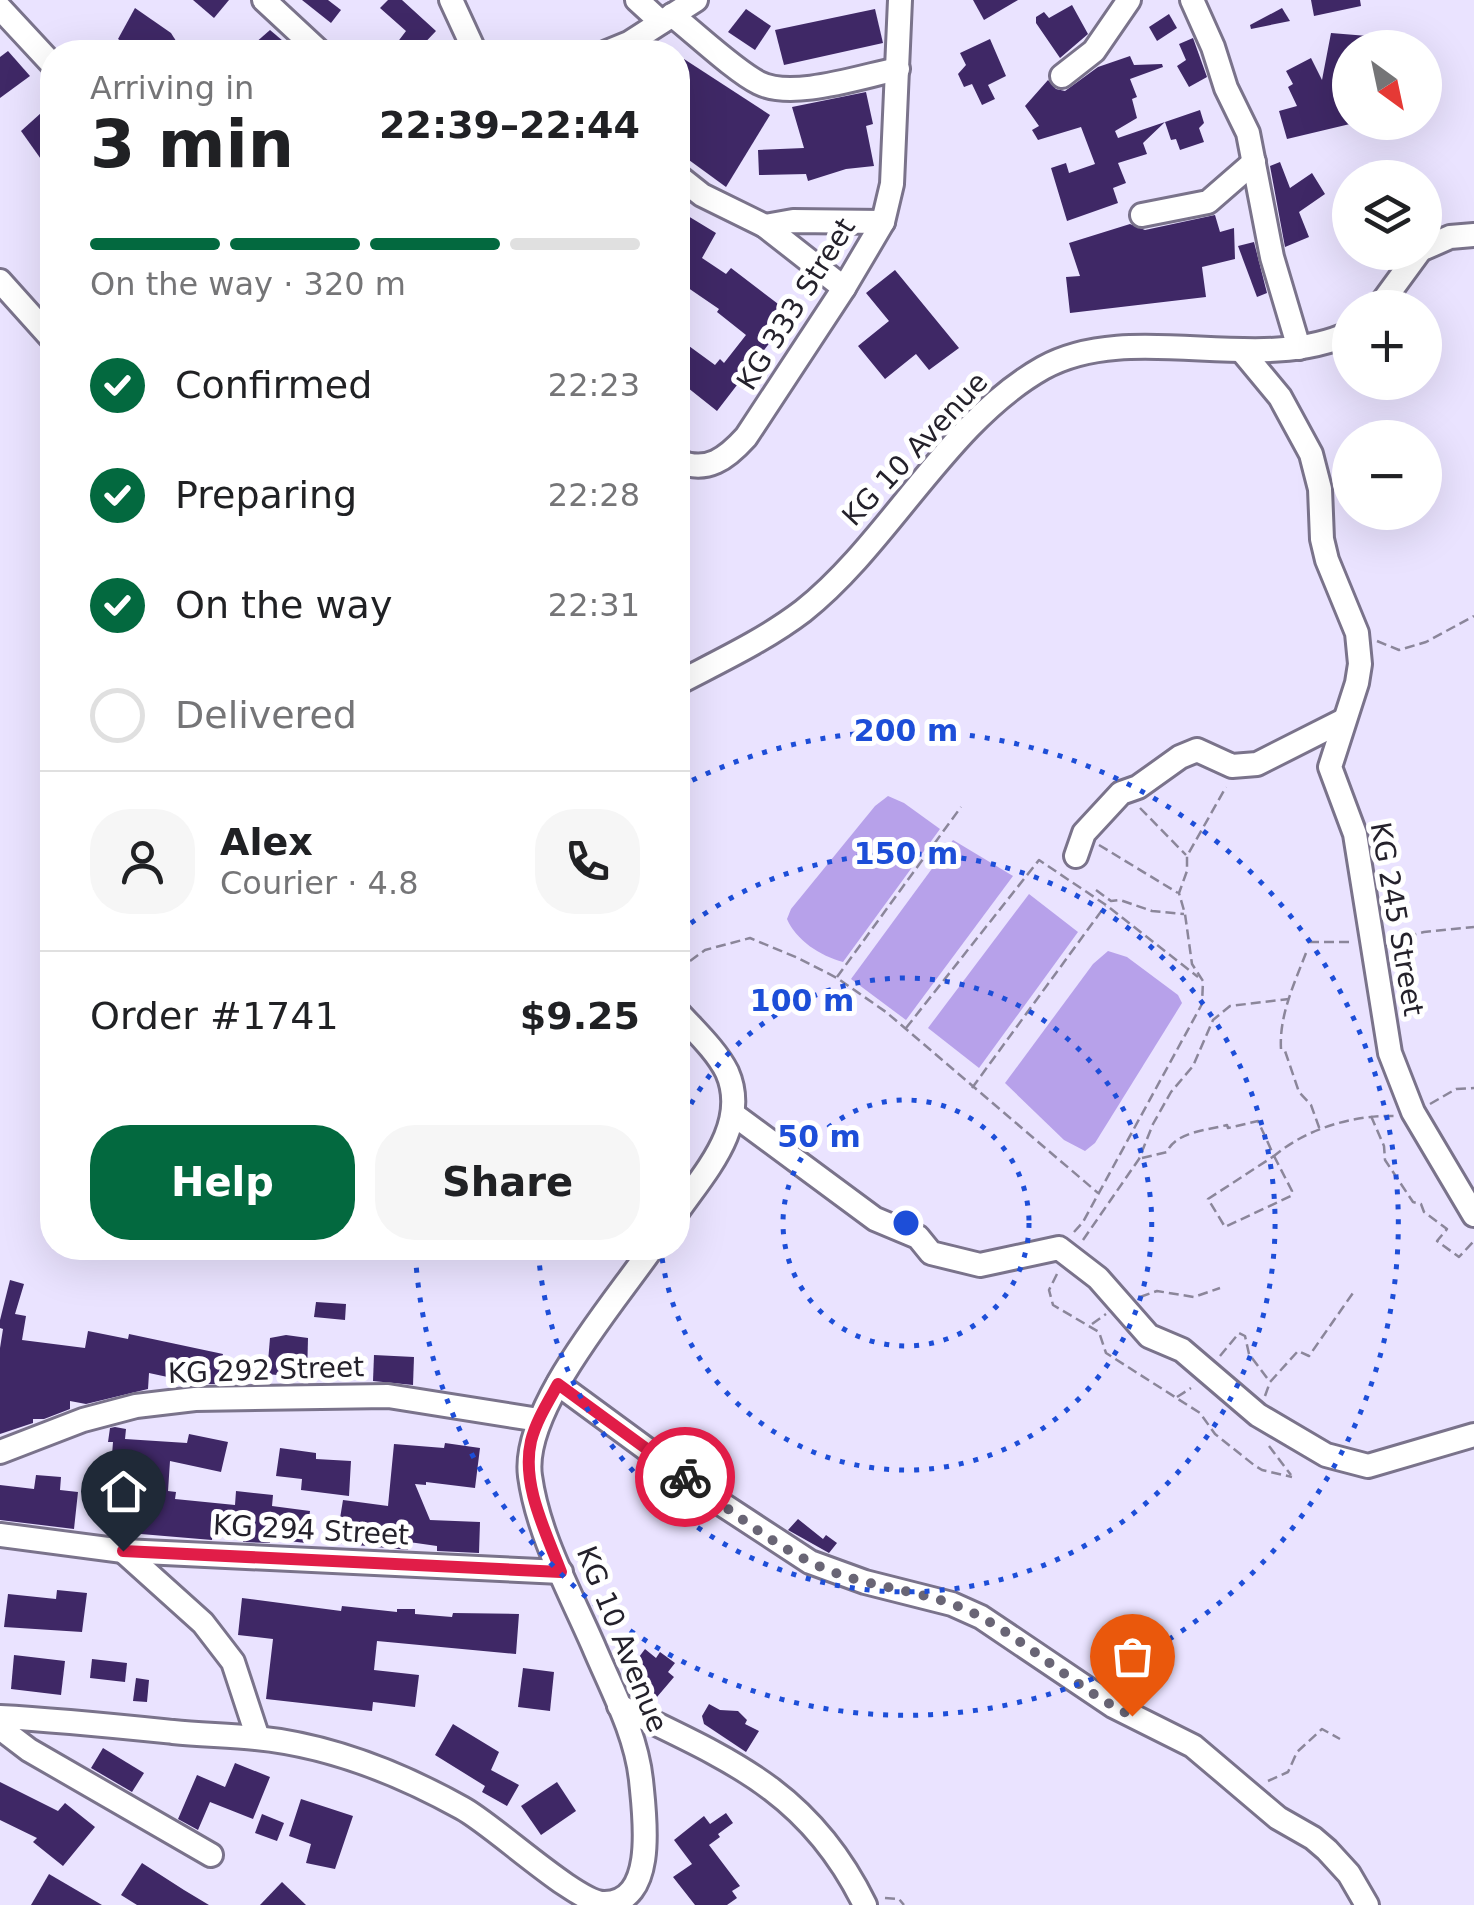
<!DOCTYPE html>
<html lang="en">
<head>
<meta charset="utf-8">
<style>
	body { margin:0; font-family:"DejaVu Sans",sans-serif; background:#f6f6f6; color:#202124; height:100vh; display:flex; flex-direction:column; font-size:38px; white-space:nowrap }
	* { box-sizing:border-box; margin:0 }
	p { font-size:32px; color:#757577 }
	.icon { flex:none; width:55px; height:55px; fill:none; stroke:currentColor; stroke-width:2; stroke-linecap:round; stroke-linejoin:round }
	.map { position:relative; flex:1; overflow:hidden }
	.details { position:absolute; left:40px; top:40px; width:650px; height:1220px; display:flex; flex-direction:column; background:#fff; border-radius:40px; box-shadow:0 10px 40px #0002 }
	.details>* { flex:none }
	.needle { width:65px; rotate:147deg }
	.tools { position:absolute; left:1332px; top:30px; display:grid; gap:20px }
	.tools a { display:grid; place-items:center; width:110px; height:110px; border-radius:50%; background:#fff; box-shadow:0 10px 40px #0002; font-size:50px }
	.pin { position:absolute; display:grid; place-items:center; width:85px; height:85px; color:#fff; margin:-102px -42px; border-radius:50% 50% 50% 0; rotate:-45deg; box-shadow:0 0 10px #0007 }
	.pin .icon { rotate:45deg }
	.courier { position:absolute; display:grid; place-items:center; width:100px; height:100px; margin:-50px; border:8px solid #e11d48; border-radius:50%; background:#fff; color:#222; box-shadow:0 2px 12px #0007 }
	.overview em { font-style:normal; font-weight:700 }
	.overview div { display:flex; flex-direction:column-reverse }
	.overview { display:flex; align-items:center; justify-content:space-between; height:170px; padding:0 50px }
	h1 { font-size:65px; font-weight:700; line-height:75px }
	.bar { display:grid; grid-template-columns:repeat(4,1fr); gap:15px 10px; align-content:center; height:120px; padding:0 50px }
	.bar i { height:12px; border-radius:8px; background:#e0e0e0 }
	.bar .selected { background:#03693f }
	.bar p { grid-column:span 4 }
	.line { display:flex; align-items:center; gap:25px; padding:0 50px; border-top:2px solid #e0e0e0 }
	.line div { flex:1 }
	.round { display:grid; place-items:center; flex:none; width:105px; height:105px; border-radius:40px; background:#f6f6f6 }
	ol { padding:0 50px; list-style:none }
	li { display:flex; align-items:center; gap:30px; height:110px }
	li p { margin-inline-start:auto }
	li .icon { padding:10px; border-radius:50%; background:#03693f; color:#fff; stroke-width:4 }
	li:last-child { color:#757577 }
	li i { width:55px; height:55px; border:5px solid #e0e0e0; border-radius:50% }
	.cta { display:flex; gap:20px; margin-top:auto; padding:20px 50px }
	.cta a { flex:1; height:115px; border-radius:40px; background:#03693f; color:#fff; font-size:40px; font-weight:700; line-height:115px; text-align:center }
	.cta a+a { background:#f6f6f6; color:#202124 }
	.map>svg:first-child { display:block }
	.water { fill:#b7a1ea }
	.building { fill:#3f2866 }
	.lines { fill:none; stroke-linecap:round; stroke-linejoin:round }
	.minor-casing { stroke:#7a738b; stroke-width:28 }
	.path { stroke:#8b869a; stroke-width:2.5; stroke-dasharray:10 5; stroke-linecap:butt }
	.minor { stroke:#fff; stroke-width:22 }
	.done { stroke:#696575; stroke-width:10; stroke-dasharray:0 18 }
	.route { stroke:#e11d48; stroke-width:12 }
	.ring { fill:none; stroke:#1d4ed8; stroke-width:5; stroke-dasharray:5 10 }
	.labels { text-anchor:middle; dominant-baseline:central; stroke-width:10; stroke-linejoin:round; paint-order:stroke }
	.street-label { font-size:28px; fill:#24212b; stroke:#fff }
	.centre { fill:#1d4ed8; stroke:#fff; stroke-width:5 }
	.ring-label { font-size:30px; text-anchor:middle; font-weight:bold; fill:#1d4ed8; stroke:#fff; stroke-width:10; stroke-linejoin:round; paint-order:stroke }
</style>
</head>
<body>
<div class="map">
<svg width="1474" height="1905" viewBox="0 0 1474 1905">
	<rect width="100%" height="100%" fill="#eae3ff"/>
	<!-- water -->
	<g class="water">
		<path d="M 888,796 L 904,803 L 940,829 L 843,962 C 820,956 796,940 787,919 L 791,909 L 875,806 Z"/>
		<polygon points="953,840 1013,876 906,1020 851,979"/>
		<polygon points="1029,894 1078,932 979,1068 928,1028"/>
		<polygon points="1108,951 1127,957 1178,995 1182,1003 1095,1143 1085,1151 1064,1140 1005,1083 1093,964"/>
	</g>
	<!-- building -->
	<g class="building">
		<polygon points="193,0 229,0 214,18"/>
		<polygon points="302,0 328,0 341,10 331,23"/>
		<polygon points="388,0 402,0 436,31 416,52 390,52 406,31 380,8"/>
		<polygon points="973,0 1018,0 984,20"/>
		<polygon points="1311,0 1360,0 1361,6 1314,16"/>
		<polygon points="1072,5 1088,34 1060,58 1036,23 1036,17 1044,12 1049,18"/>
		<polygon points="135,8 171,33 183,52 137,52 118,39"/>
		<polygon points="1282,8 1290,21 1251,29 1250,25"/>
		<polygon points="746,9 771,26 755,50 728,32"/>
		<polygon points="875,9 883,43 784,65 775,30"/>
		<polygon points="1169,14 1177,28 1157,41 1149,27"/>
		<polygon points="270,30 296,52 245,52"/>
		<polygon points="1331,33 1392,38 1391,48 1350,48 1350,124 1287,139 1279,111 1297,106 1288,87 1293,84 1286,71 1311,58 1322,80"/>
		<polygon points="1193,38 1207,77 1189,87 1177,66 1186,60 1179,44"/>
		<polygon points="990,39 1006,76 988,85 995,99 982,105 972,84 964,87 958,74 966,65 960,53"/>
		<polygon points="8,51 30,76 0,98 0,57"/>
		<polygon points="1130,56 1134,65 1162,64 1163,67 1130,79 1137,97 1132,99 1137,118 1115,131 1118,138 1165,122 1143,143 1147,154 1118,163 1126,183 1113,188 1118,203 1067,221 1051,168 1066,163 1069,173 1095,164 1081,127 1038,140 1032,130 1039,126 1025,106 1048,80 1056,89 1065,91 1098,67"/>
		<polygon points="684,59 770,115 726,187 678,152 678,69"/>
		<polygon points="866,92 873,124 866,126 874,166 846,169 808,181 806,174 759,175 758,150 804,148 792,107"/>
		<polygon points="1200,110 1204,123 1199,128 1204,142 1180,150 1176,139 1171,140 1165,122"/>
		<polygon points="41,113 52,126 52,153 43,162 21,131"/>
		<polygon points="1280,162 1290,188 1312,173 1325,194 1299,212 1309,237 1285,247 1270,166"/>
		<polygon points="1215,215 1220,232 1234,228 1235,259 1202,267 1206,297 1070,313 1066,277 1080,276 1069,243 1130,224 1145,230"/>
		<polygon points="688,216 716,233 702,258 726,274 731,268 786,310 778,320 788,329 775,344 771,341 717,411 678,380 678,338 715,365 720,359 724,363 746,335 717,312 719,309 678,281 678,232"/>
		<polygon points="1254,242 1267,293 1257,297 1238,246"/>
		<polygon points="895,270 959,348 929,370 916,354 885,379 858,346 889,321 866,293"/>
		<polygon points="10,1280 24,1284 15,1314 26,1316 22,1340 85,1348 88,1331 128,1339 129,1334 223,1354 216,1384 200,1384 149,1373 148,1389 86,1404 70,1401 70,1409 44,1419 33,1419 33,1423 0,1434 0,1348 3,1329 0,1328 0,1320"/>
		<polygon points="316,1302 346,1304 345,1320 314,1317"/>
		<polygon points="286,1335 308,1338 307,1378 267,1374 270,1338"/>
		<polygon points="374,1355 414,1357 413,1385 373,1381"/>
		<polygon points="115,1427 126,1429 125,1439 187,1443 189,1434 228,1442 221,1472 170,1461 168,1491 176,1492 175,1499 235,1505 236,1491 273,1495 272,1506 310,1511 306,1543 270,1539 270,1543 243,1542 244,1533 213,1530 212,1540 129,1533 135,1483 110,1481 113,1442 108,1442 110,1428"/>
		<polygon points="445,1443 480,1448 475,1488 426,1482 426,1485 415,1484 430,1520 480,1522 479,1553 437,1551 437,1546 409,1542 408,1550 336,1543 343,1500 388,1506 394,1444 444,1448"/>
		<polygon points="280,1448 316,1453 316,1459 351,1461 349,1496 301,1490 302,1479 276,1476"/>
		<polygon points="36,1475 61,1477 60,1490 78,1492 74,1529 0,1520 0,1485 34,1489"/>
		<polygon points="798,1519 823,1539 826,1535 837,1543 829,1553 788,1530"/>
		<polygon points="57,1590 87,1593 82,1632 4,1627 8,1594 56,1599"/>
		<polygon points="242,1598 341,1611 342,1606 397,1612 397,1609 415,1609 415,1614 452,1617 453,1613 519,1614 516,1654 377,1641 374,1670 419,1675 415,1707 373,1702 372,1711 266,1699 273,1639 238,1635"/>
		<polygon points="645,1649 656,1658 660,1652 675,1663 668,1672 674,1677 657,1697 649,1690 646,1694 627,1673"/>
		<polygon points="14,1655 65,1661 61,1695 11,1689"/>
		<polygon points="92,1659 127,1663 125,1682 90,1678"/>
		<polygon points="523,1668 554,1672 550,1711 518,1707"/>
		<polygon points="136,1678 149,1680 147,1702 133,1701"/>
		<polygon points="709,1704 720,1710 738,1711 747,1720 745,1724 759,1731 746,1752 704,1724 702,1716"/>
		<polygon points="453,1724 499,1752 491,1770 519,1785 507,1806 482,1792 485,1786 435,1755"/>
		<polygon points="103,1748 144,1773 132,1792 91,1768"/>
		<polygon points="235,1763 270,1777 253,1819 210,1802 198,1830 178,1819 197,1775 225,1787"/>
		<polygon points="0,1782 58,1811 65,1803 95,1827 63,1866 33,1842 37,1838 0,1820"/>
		<polygon points="557,1782 576,1811 541,1835 521,1806"/>
		<polygon points="301,1799 353,1816 335,1869 306,1863 311,1844 289,1836"/>
		<polygon points="726,1813 733,1823 718,1834 720,1837 709,1845 740,1886 732,1891 737,1898 727,1905 695,1905 673,1877 692,1864 674,1840 704,1816 710,1824"/>
		<polygon points="262,1814 284,1823 277,1841 255,1833"/>
		<polygon points="142,1863 184,1890 209,1905 137,1905 121,1895"/>
		<polygon points="49,1874 102,1905 31,1905"/>
		<polygon points="282,1882 306,1905 260,1905"/>
	</g>
	<g class="lines">
		<!-- minor casing -->
		<g class="minor-casing">
			<g id="minor">
				<polyline points="264,0 320,52"/>
				<polyline points="451,0 475,52"/>
				<polyline points="637,0 661,22"/>
				<polyline points="1192,0 1213,47 1226,88 1248,133 1272,257 1299,348"/>
				<polyline points="0,8 52,64"/>
				<path d="M 672,15 C 695,33 735,71 759,83 C 793,100 862,76 898,69"/>
				<polyline points="607,52 629,43 696,0"/>
				<polyline points="1062,76 1094,51 1129,0"/>
				<polyline points="678,176 702,195 765,226 844,288"/>
				<polyline points="1142,215 1208,202 1254,162"/>
				<polyline points="765,226 793,221 883,222"/>
				<polyline points="1425,248 1450,237 1474,235"/>
				<polyline points="0,281 52,339"/>
				<polyline points="1378,308 1419,252"/>
				<polyline points="1241,350 1280,397 1311,454 1320,489 1322,539 1327,560 1357,633 1360,664 1357,683 1330,767 1355,834 1390,1053 1413,1112 1474,1215"/>
				<path d="M 678,461 C 707,474 727,458 746,437 L 844,288 L 883,222 L 892,184 L 900,0"/>
				<path d="M 678,683 C 720,661 765,640 803,611 C 889,543 947,422 1043,368 C 1131,319 1258,376 1350,333"/>
				<polyline points="1076,856 1084,833 1121,793 1138,787 1180,757 1197,750 1232,766 1257,764 1344,720"/>
				<path d="M 678,1012 C 694,1030 716,1050 727,1072 C 750,1124 705,1172 678,1211"/>
				<polyline points="733,1114 875,1219 918,1237 931,1253 980,1265 1059,1248 1098,1278 1149,1336 1182,1350 1258,1415 1326,1455 1368,1466 1474,1435"/>
				<polyline points="558,1384 720,1503 810,1562 865,1582 952,1604 981,1617 1113,1706 1193,1746 1278,1818 1313,1838 1327,1850 1349,1874 1367,1905"/>
				<polyline points="0,1452 83,1420 136,1406 195,1399 388,1396 539,1420"/>
				<polyline points="0,1535 123,1551 561,1572"/>
				<polyline points="123,1551 203,1623 233,1662 258,1738"/>
				<path d="M 619,1706 C 728,1759 809,1790 865,1905"/>
				<path d="M 0,1717 C 58,1720 115,1726 173,1732 C 200,1735 228,1735 256,1738 C 328,1745 399,1773 462,1808 C 494,1825 577,1904 605,1903 C 658,1902 644,1812 641,1780 C 636,1733 611,1688 593,1645 C 570,1592 538,1535 530,1476 C 521,1410 615,1302 652,1248"/>
				<polyline points="0,1728 29,1750 211,1855"/>
			</g>
		</g>
		<!-- path -->
		<g class="path">
			<polyline points="1377,641 1399,650 1426,642 1474,616"/>
			<polyline points="1140,808 1186,855"/>
			<polyline points="1099,845 1178,893"/>
			<polyline points="1096,890 1111,901 1120,900 1152,911 1184,914"/>
			<polyline points="1392,940 1424,932 1474,927"/>
			<polyline points="1309,942 1354,942"/>
			<path d="M 1306,953 C 1294,984 1279,1016 1281,1049 L 1285,1051 L 1299,1092 L 1311,1105 L 1320,1130"/>
			<polyline points="678,970 705,950 750,938 798,958 837,978 886,1012 1098,1193"/>
			<polyline points="837,977 961,807"/>
			<polyline points="906,1028 1039,860 1106,905 1198,977"/>
			<polyline points="972,1088 1105,906"/>
			<polyline points="1430,1104 1456,1089 1474,1088"/>
			<polyline points="1371,1116 1384,1146 1385,1160 1413,1202 1421,1204 1424,1212 1447,1229 1437,1241 1459,1257 1474,1241"/>
			<polygon points="1274,1156 1292,1191 1291,1196 1225,1227 1208,1199"/>
			<path d="M 1142,1158 L 1167,1152 C 1175,1132 1208,1130 1227,1125 L 1228,1128 L 1258,1121 L 1274,1156 C 1306,1129 1352,1115 1394,1116"/>
			<polyline points="1074,1232 1083,1222 1202,1004 1203,981 1192,964 1185,914 1179,893 1187,871 1187,856 1226,787"/>
			<polyline points="1083,1240 1139,1159 1153,1124 1171,1092 1193,1066 1213,1020 1230,1006 1289,999"/>
			<polyline points="1057,1274 1049,1290 1053,1305 1099,1332 1106,1353 1200,1413 1215,1434 1254,1465 1262,1470 1292,1477"/>
			<polyline points="1140,1297 1157,1291 1194,1297 1220,1288"/>
			<polyline points="1092,1324 1106,1314"/>
			<polyline points="1220,1356 1239,1333 1245,1336 1249,1354 1270,1382"/>
			<polyline points="1265,1396 1270,1382 1298,1351 1309,1356 1355,1290"/>
			<polyline points="1177,1397 1191,1388"/>
			<polyline points="1269,1446 1291,1475"/>
			<polyline points="1268,1781 1288,1772 1297,1752 1322,1729 1340,1739"/>
			<polyline points="885,1898 899,1899 904,1905"/>
		</g>
		<!-- minor -->
		<use href="#minor" class="minor"/>
	</g>
	<g class="lines">
		<!-- done -->
		<path class="done" d="M 685,1477 C 732,1511 779,1551 833,1572 C 881,1590 933,1591 979,1616 C 1032,1645 1077,1689 1132,1716"/>
		<!-- route -->
		<path class="route" d="M 123,1551 L 561,1572 C 546,1532 521,1485 531,1441 C 536,1421 548,1402 558,1384 L 685,1477"/>
	</g>
	<!-- distance rings -->
	<g class="ring">
		<circle cx="906" cy="1223" r="123"/>
		<path d="M678 1131A246 246 0 1 1 661 1249"/>
		<path d="M679 932A369 369 0 1 1 538 1249"/>
		<path d="M679 787A492 492 0 1 1 415 1249"/>
	</g>
	<g class="labels">
		<!-- street labels -->
		<g class="street-label">
			<text transform="translate(796 304) rotate(-58)">KG 333 Street</text>
			<text transform="translate(915 449) rotate(-47)">KG 10 Avenue</text>
			<text transform="translate(1397 919) rotate(80)">KG 245 Street</text>
			<text transform="translate(266 1370) rotate(-2)">KG 292 Street</text>
			<text transform="translate(311 1530) rotate(3)">KG 294 Street</text>
			<text transform="translate(622 1639) rotate(68)">KG 10 Avenue</text>
		</g>
	</g>
	<circle cx="906" cy="1223" r="15" class="centre"/>
	<g class="ring-label">
		<text x="906" y="741">200 m</text>
		<text x="906" y="864">150 m</text>
		<text x="802" y="1011">100 m</text>
		<text x="819" y="1147">50 m</text>
	</g>
</svg>
<div class="tools">
<a><svg class="needle" viewBox="-14 -14 28 28"><path d="M0-13l5 13h-10z" fill="#e53935"/><path d="M0 13l5-13h-10z" fill="#757577"/></svg></a>
<a><svg class="icon" aria-label="layers" viewBox="0 0 24 24"><path d="M12 4l9 5-9 5-9-5zM3 14l9 5 9-5"/></svg></a>
<a>+</a>
<a>−</a>
</div>
<div class="pin" style="left:1132px;top:1716px;background:#ea580c"><svg class="icon" aria-label="bag" viewBox="0 0 24 24"><path d="M5 8h14l-1 12H6zM9 8a3 3 0 0 1 6 0"/></svg></div>
<div class="pin" style="left:123px;top:1551px;background:#1f2937"><svg class="icon" aria-label="home" viewBox="0 0 24 24"><path d="M3 11l9-7 9 7M6 9v11h12V9"/></svg></div>
<div class="courier" style="left:685px;top:1477px"><svg class="icon" aria-label="bike" viewBox="0 0 24 24"><circle cx="6" cy="16" r="4"/><circle cx="18" cy="16" r="4"/><path d="M6 16l4-8h5l3 8M10 8l3 8H6M13 5h3"/></svg></div>
<section class="details">
<div class="overview"><div><h1>3 min</h1><p>Arriving in</p></div><em>22:39–22:44</em></div>
<div class="bar"><i class="selected"></i><i class="selected"></i><i class="selected"></i><i></i><p>On the way · 320 m</p></div>
<ol>
<li><svg class="icon" aria-label="check" viewBox="0 0 24 24"><path d="M5 12l5 5 9-10"/></svg>Confirmed<p>22:23</p></li>
<li><svg class="icon" aria-label="check" viewBox="0 0 24 24"><path d="M5 12l5 5 9-10"/></svg>Preparing<p>22:28</p></li>
<li><svg class="icon" aria-label="check" viewBox="0 0 24 24"><path d="M5 12l5 5 9-10"/></svg>On the way<p>22:31</p></li>
<li><i></i>Delivered</li>
</ol>
<div class="line" style="height:180px"><a class="round"><svg class="icon" aria-label="person" viewBox="0 0 24 24"><circle cx="12" cy="8" r="4"/><path d="M4 21q1-7 8-7t8 7"/></svg></a><div><b>Alex</b><p>Courier · 4.8</p></div><a class="round"><svg class="icon" aria-label="phone" viewBox="0 0 24 24"><path d="M5 4h4l2 5-3 2q2 4 5 5l2-3 5 2v4C11 20 4 13 5 4z"/></svg></a></div>
<div class="line" style="height:130px"><div>Order #1741</div><b>$9.25</b></div>
<div class="cta"><a>Help</a><a>Share</a></div>
</section>
</div>
</body>
</html>
